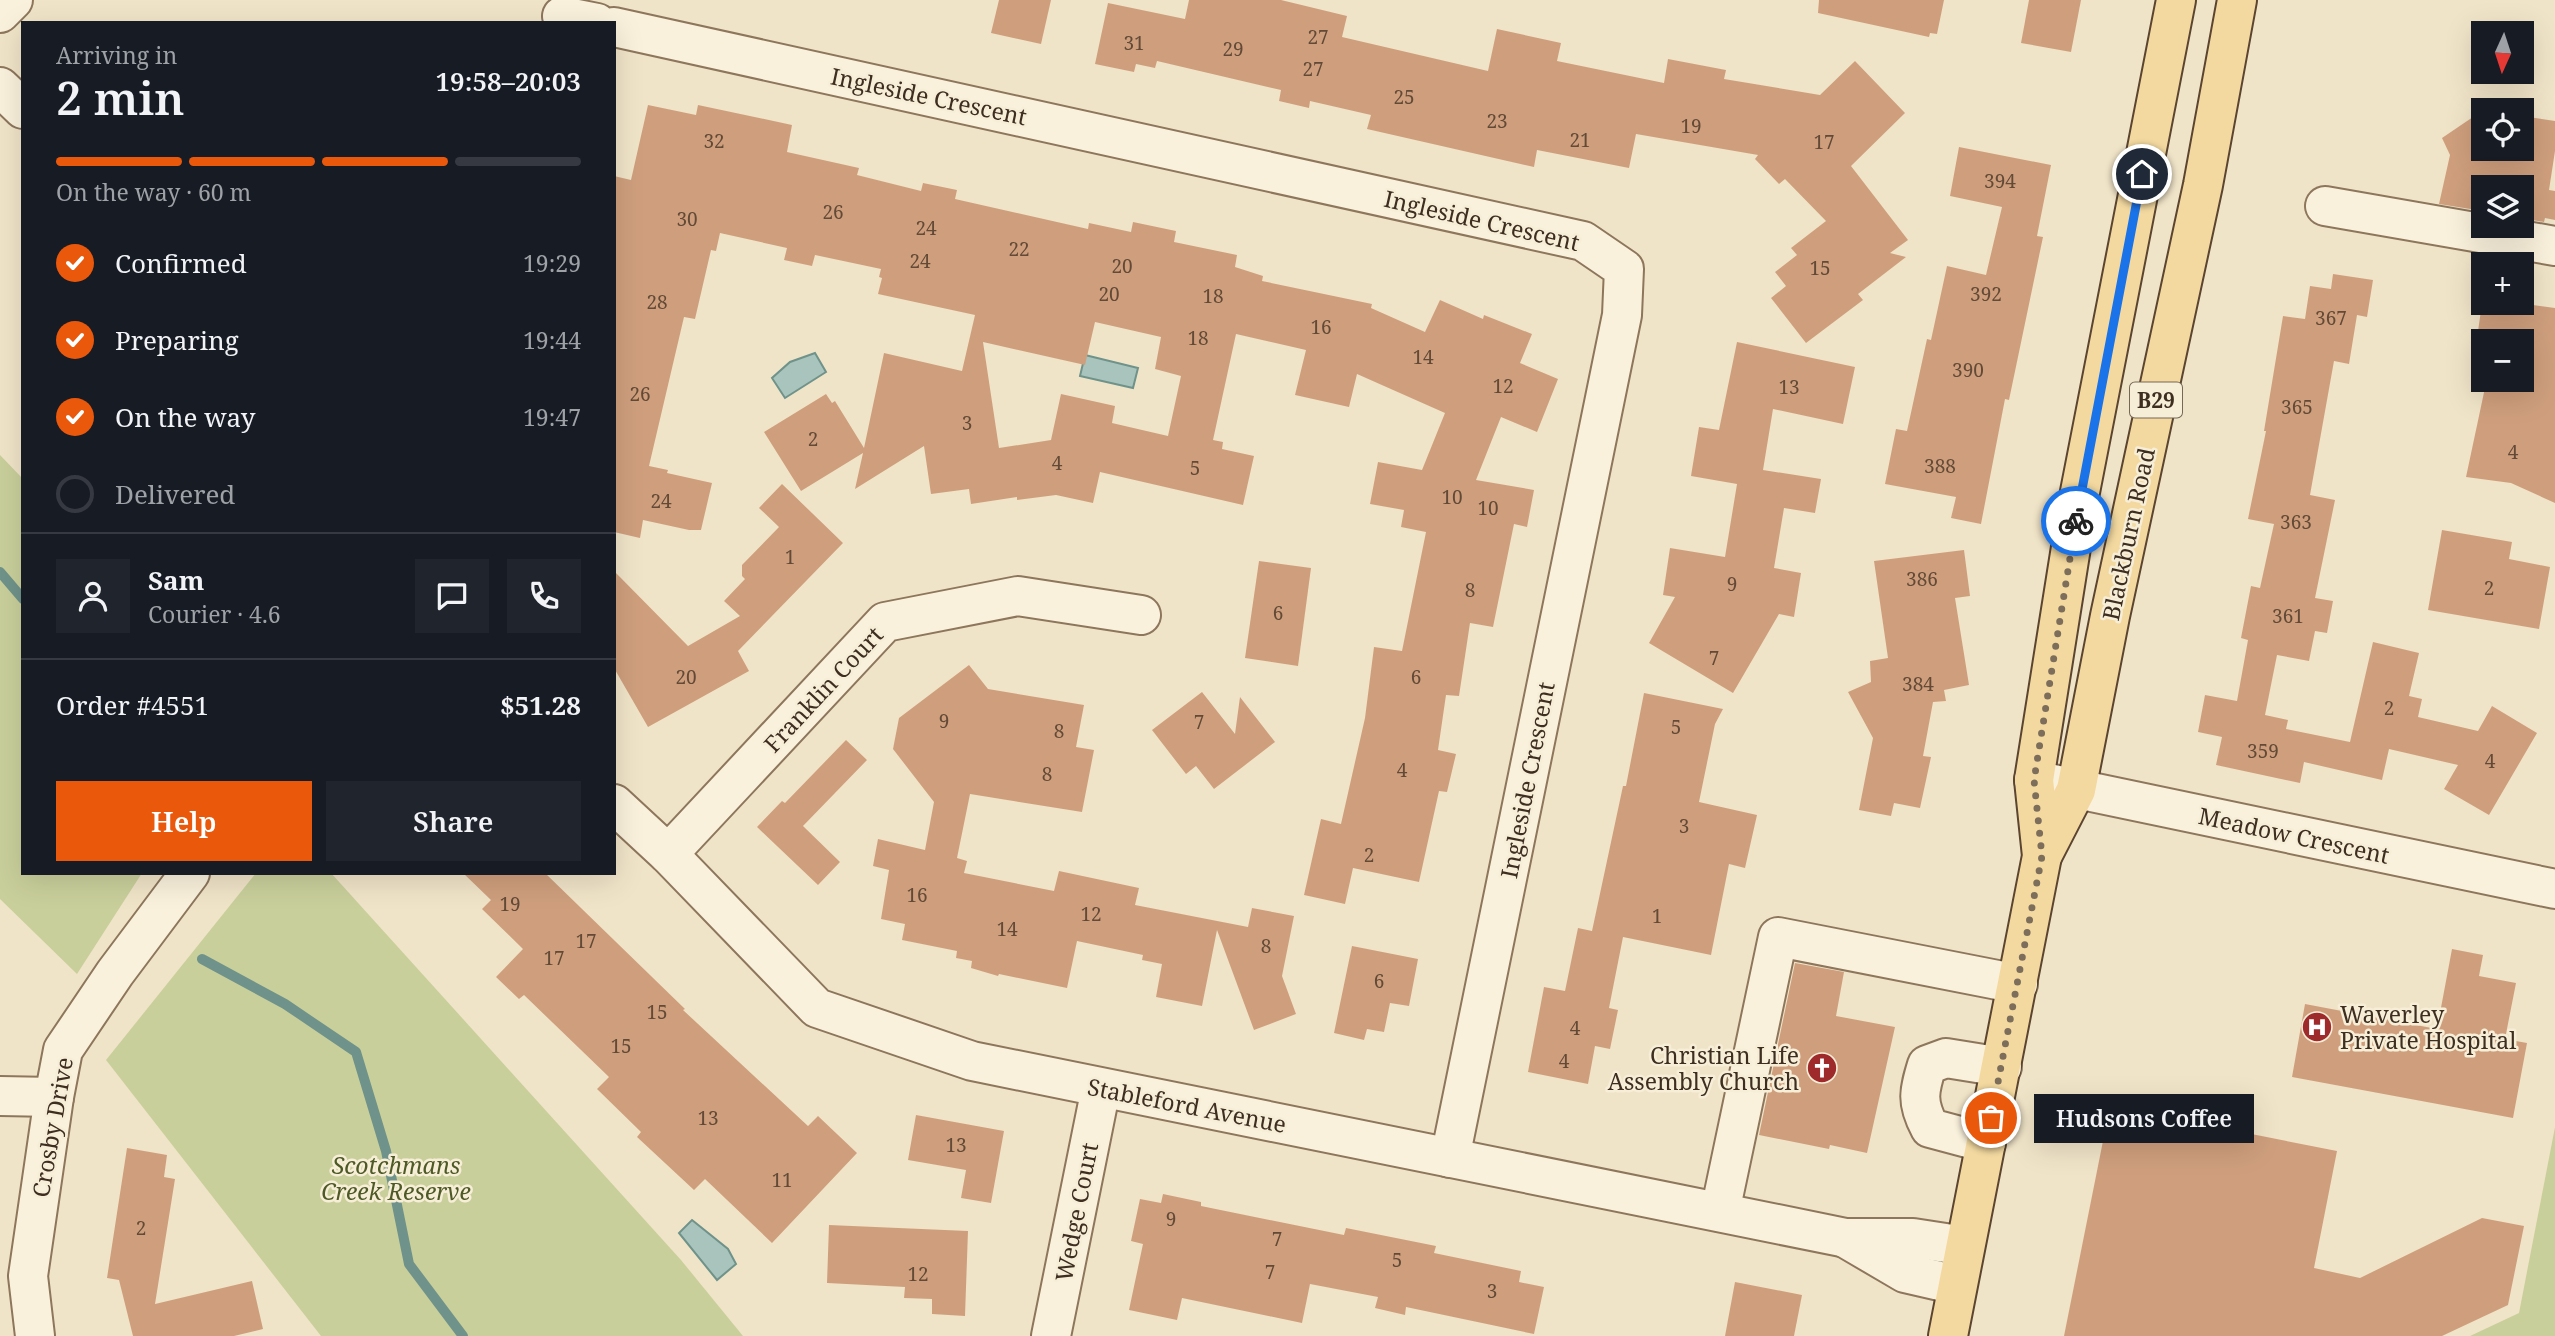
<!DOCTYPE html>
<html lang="en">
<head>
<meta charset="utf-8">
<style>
	body { margin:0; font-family:"Noto Serif",serif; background:#20242c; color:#f1f3f6; height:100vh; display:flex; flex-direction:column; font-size:26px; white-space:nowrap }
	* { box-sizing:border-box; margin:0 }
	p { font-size:23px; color:#9ea1a6 }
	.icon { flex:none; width:38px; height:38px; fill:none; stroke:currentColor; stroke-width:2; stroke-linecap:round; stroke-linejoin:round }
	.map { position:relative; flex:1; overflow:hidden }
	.panel { position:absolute; left:21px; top:21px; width:595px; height:854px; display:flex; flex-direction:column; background:#171b24; border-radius:0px; box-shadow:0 7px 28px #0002 }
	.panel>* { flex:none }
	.needle { width:46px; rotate:183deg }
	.tools { position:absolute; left:2471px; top:21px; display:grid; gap:14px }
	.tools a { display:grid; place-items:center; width:63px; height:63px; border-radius:0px; background:#171b24; box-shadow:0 7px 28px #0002; font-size:35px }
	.pin { position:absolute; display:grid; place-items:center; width:60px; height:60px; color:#fff; margin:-30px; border:4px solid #fff; border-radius:50%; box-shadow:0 2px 7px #0007 }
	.courier { position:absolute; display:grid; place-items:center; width:70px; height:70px; margin:-35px; border:5px solid #1a73e8; border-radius:50%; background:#fff; color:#222; box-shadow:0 2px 9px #0007 }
	.bubble { position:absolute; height:49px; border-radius:0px; background:#171b24; box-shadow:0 7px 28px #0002; font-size:23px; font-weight:600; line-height:49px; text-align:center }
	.overview em { font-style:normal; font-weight:600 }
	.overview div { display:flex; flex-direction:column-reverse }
	.overview { display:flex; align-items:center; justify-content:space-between; height:119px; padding:0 35px }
	h1 { font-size:46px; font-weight:600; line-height:52px }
	.bar { display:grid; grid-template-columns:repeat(4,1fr); gap:10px 7px; align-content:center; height:84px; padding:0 35px }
	.bar i { height:9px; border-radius:5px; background:#363941 }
	.bar .active { background:#ea580c }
	.bar p { grid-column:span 4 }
	.line { display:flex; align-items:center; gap:18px; padding:0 35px; border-top:2px solid #363941 }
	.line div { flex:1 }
	.round { display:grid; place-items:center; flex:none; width:74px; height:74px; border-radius:0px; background:#20242c }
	ol { padding:0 35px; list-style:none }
	li { display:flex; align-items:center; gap:21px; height:77px }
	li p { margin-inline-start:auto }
	li .icon { padding:7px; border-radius:50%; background:#ea580c; color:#fff; stroke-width:4 }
	li:last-child { color:#9ea1a6 }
	li i { width:38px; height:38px; border:4px solid #363941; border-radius:50% }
	.button { display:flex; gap:14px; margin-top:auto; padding:14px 35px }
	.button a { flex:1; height:80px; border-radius:0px; background:#ea580c; color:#fff; font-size:28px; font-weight:600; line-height:80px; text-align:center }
	.button a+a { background:#20242c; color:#f1f3f6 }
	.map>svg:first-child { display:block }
	.green { fill:#c9cf9b }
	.water { fill:#a9c4bc; stroke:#6f938a; stroke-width:2 }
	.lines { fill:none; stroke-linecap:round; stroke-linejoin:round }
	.stream { stroke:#6f938a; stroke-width:10 }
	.building { fill:#cf9f7d; fill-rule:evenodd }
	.minor-casing { stroke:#8d765c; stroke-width:42 }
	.major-casing { stroke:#5b4430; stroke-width:42 }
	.minor { stroke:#faf1dc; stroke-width:38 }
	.major { stroke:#f3d9a0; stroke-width:38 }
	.done { stroke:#7c6e5b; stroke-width:7; stroke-dasharray:0 12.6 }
	.route { stroke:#1a73e8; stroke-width:9 }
	.labels { text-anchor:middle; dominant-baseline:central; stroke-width:5; stroke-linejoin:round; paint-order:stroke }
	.number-label { font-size:19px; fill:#624a37 }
	.shield { fill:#f7eed8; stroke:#756857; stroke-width:2 }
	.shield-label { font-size:21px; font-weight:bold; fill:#3d2e20 }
	.street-label { font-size:23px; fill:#3d2e20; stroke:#f7eed8 }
	.poi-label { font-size:23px; fill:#3d2e20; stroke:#f7eed8; text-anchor:start }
	.park-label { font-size:23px; font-style:italic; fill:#4d5a26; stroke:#f7eed8 }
</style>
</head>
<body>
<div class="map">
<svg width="2555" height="1336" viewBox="0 0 2555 1336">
	<rect width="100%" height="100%" fill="#f0e4c8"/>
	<!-- green -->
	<g class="green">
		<polygon points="0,455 23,479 23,873 142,873 77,974 0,899"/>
		<polygon points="256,873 331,873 681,1260 743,1336 321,1336 106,1060"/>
		<polygon points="2555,1127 2555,1336 2470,1336 2519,1313"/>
	</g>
	<!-- water -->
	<g class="water">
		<polygon points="815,353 826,372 785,398 772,378 790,362"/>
		<polygon points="1085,355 1138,368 1133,388 1080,376"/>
		<polygon points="692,1220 728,1249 736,1264 717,1280 679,1233"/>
	</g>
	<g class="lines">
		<!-- stream -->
		<g class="stream">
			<polyline points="0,572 23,599"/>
			<polyline points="202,959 285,1004 356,1052 386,1151 409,1264 463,1336"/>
		</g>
	</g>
	<!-- building -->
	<g class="building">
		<polygon points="999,0 1051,0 1041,44 991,33"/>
		<polygon points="1189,0 1281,0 1347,16 1342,37 1488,71 1497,29 1561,43 1557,61 1664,83 1668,59 1726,70 1724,79 1820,95 1855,61 1905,113 1851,166 1908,240 1890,253 1906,257 1858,294 1863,300 1806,343 1771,298 1786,286 1775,272 1797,255 1791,248 1826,221 1785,179 1779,184 1755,159 1758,155 1636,134 1629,168 1537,150 1534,167 1367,129 1371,115 1310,101 1309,108 1279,101 1281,90 1157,61 1155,68 1136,64 1134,72 1095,64 1108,3 1185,19"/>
		<polygon points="1819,0 1944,0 1937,34 1930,33 1929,37 1818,13"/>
		<polygon points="2029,0 2081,0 2071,52 2021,43"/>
		<path d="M 648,105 L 696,115 L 698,105 L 792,125 L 787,152 L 859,168 L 857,175 L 921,191 L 923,183 L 957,190 L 955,199 L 1088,229 L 1089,223 L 1131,232 L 1133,222 L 1176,231 L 1174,242 L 1237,255 L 1235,267 L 1263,276 L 1262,281 L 1372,304 L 1371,308 L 1425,332 L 1440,300 L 1483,319 L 1484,315 L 1532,334 L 1520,363 L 1558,379 L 1537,432 L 1501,417 L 1476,480 L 1534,490 L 1527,527 L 1514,524 L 1493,627 L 1470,623 L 1459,696 L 1446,695 L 1438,750 L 1456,754 L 1447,792 L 1439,791 L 1419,882 L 1353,868 L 1345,904 L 1304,895 L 1321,819 L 1341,824 L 1365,718 L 1374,647 L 1402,651 L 1426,532 L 1401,527 L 1404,510 L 1370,504 L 1378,462 L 1422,470 L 1445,413 L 1357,374 L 1349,407 L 1295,395 L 1306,350 L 1236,334 L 1213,440 L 1223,442 L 1222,449 L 1254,456 L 1243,505 L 1100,472 L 1093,503 L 1056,495 L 1017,500 L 1017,497 L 971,504 L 969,489 L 931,494 L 924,446 L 855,489 L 863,453 L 801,491 L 764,432 L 826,394 L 832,403 L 835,401 L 864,448 L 884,353 L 962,371 L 975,315 L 878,294 L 882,278 L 879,277 L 881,269 L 815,255 L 812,266 L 784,260 L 787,248 L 720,233 L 716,251 L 711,250 L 695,319 L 684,317 L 649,466 L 668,470 L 667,473 L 712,483 L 701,530 L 689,530 L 643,520 L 640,538 L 614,532 L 614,176 L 631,180 ZM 1095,322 L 1161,337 L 1155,369 L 1181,376 L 1168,436 L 1112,423 L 1115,406 L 1061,394 L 1051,440 L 999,448 L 983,342 L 1085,365 Z"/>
		<polygon points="2475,107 2492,110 2483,110 2483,149 2522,149 2522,116 2555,121 2555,151 2549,190 2555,191 2555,220 2545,218 2544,222 2522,218 2522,187 2483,187 2483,211 2439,204 2450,155 2442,138 2473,117"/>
		<polygon points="1959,147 2051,165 2037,236 2043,237 2009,400 2005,399 1981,524 1951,518 1956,497 1885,484 1896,429 1907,431 1927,339 1931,340 1947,266 1986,275 2002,207 1950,196"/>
		<polygon points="2333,274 2373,280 2367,317 2357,315 2349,364 2334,361 2310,495 2335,500 2315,598 2333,601 2327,633 2315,631 2309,661 2277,655 2265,715 2288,720 2286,729 2350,742 2373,642 2419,653 2409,696 2422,699 2418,717 2478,731 2492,706 2537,733 2489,815 2444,789 2458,765 2389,749 2382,780 2304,762 2300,783 2216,765 2222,737 2198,732 2205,695 2237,701 2248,640 2241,638 2251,586 2260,588 2274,524 2248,519 2266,431 2264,431 2283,316 2305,319 2310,286 2331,289"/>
		<path d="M 2482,303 L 2518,303 L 2555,308 L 2555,503 L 2511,483 L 2466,477 L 2486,383 L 2471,381 ZM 2483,341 L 2522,341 L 2522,380 L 2483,380 Z"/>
		<polygon points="1737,342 1855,367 1843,424 1773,409 1763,470 1821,479 1815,513 1784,508 1774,568 1801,573 1794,617 1779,614 1733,693 1649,643 1675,597 1663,595 1670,548 1725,557 1737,484 1691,476 1699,427 1719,430"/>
		<polygon points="782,484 843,543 738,651 749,671 648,727 614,668 614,571 688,646 740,616 724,601 745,579 742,576 742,565 779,527 759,508"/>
		<polygon points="2442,530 2512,542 2509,559 2550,567 2539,629 2428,610"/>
		<polygon points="1964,550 1970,596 1955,598 1969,685 1944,690 1946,701 1933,702 1923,756 1931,757 1920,808 1894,803 1891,816 1859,810 1873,738 1848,692 1871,682 1870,661 1888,658 1874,561"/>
		<polygon points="1259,561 1311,568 1298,666 1245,658"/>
		<polygon points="969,665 988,689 1084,705 1076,747 1094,750 1082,812 970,794 957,858 967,861 964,873 1054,891 1059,871 1139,888 1135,905 1248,927 1252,908 1294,916 1282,976 1296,1014 1254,1030 1217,930 1202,1006 1156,997 1162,964 1142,960 1143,955 1077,941 1067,988 999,974 998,976 971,968 972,961 956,958 957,951 902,940 905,924 881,919 889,870 873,866 878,839 925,850 934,802 893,749 899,718"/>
		<polygon points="1202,692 1235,734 1240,697 1275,742 1214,789 1196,766 1186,774 1152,730"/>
		<polygon points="1644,693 1723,709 1715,724 1699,802 1757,815 1745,868 1729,864 1711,955 1623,937 1609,1008 1618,1010 1610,1049 1595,1046 1588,1084 1528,1072 1544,987 1565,991 1578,928 1592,931 1623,786 1626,786"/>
		<polygon points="846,740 867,760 803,826 840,862 818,885 757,827 782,801 785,803"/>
		<polygon points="463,873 545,873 685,1009 683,1010 808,1126 818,1116 857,1153 772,1243 705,1179 694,1190 637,1137 641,1132 597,1089 609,1077 524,995 519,999 496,977 523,949 482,909 491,900"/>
		<polygon points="1352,946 1418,959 1409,1006 1390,1003 1384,1032 1367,1029 1364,1040 1334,1033"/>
		<polygon points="2452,949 2483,955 2479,976 2516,983 2505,1039 2527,1043 2513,1118 2292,1077 2305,1004 2437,1029"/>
		<polygon points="1795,963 1844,972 1836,1016 1895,1027 1867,1153 1830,1145 1829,1149 1759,1135"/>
		<polygon points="2110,1106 2337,1151 2314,1268 2360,1278 2482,1218 2524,1226 2508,1305 2442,1336 2064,1336"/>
		<polygon points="916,1115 1004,1131 991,1203 961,1198 966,1170 908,1160"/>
		<polygon points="127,1148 167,1155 164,1177 175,1179 155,1304 252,1281 263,1329 234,1336 133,1336 119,1280 107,1278"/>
		<polygon points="1163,1194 1201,1202 1201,1206 1344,1235 1346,1228 1436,1246 1434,1253 1521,1271 1519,1282 1544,1287 1534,1334 1406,1307 1405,1315 1375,1308 1378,1297 1310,1284 1302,1323 1182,1298 1177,1320 1129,1310 1143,1244 1131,1241 1140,1199 1161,1203"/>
		<polygon points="829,1225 968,1231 965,1316 932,1314 932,1299 904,1298 905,1287 827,1283"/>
		<polygon points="1735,1282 1802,1295 1794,1336 1725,1336"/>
	</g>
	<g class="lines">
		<!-- minor casing -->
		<g class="minor-casing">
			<g id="minor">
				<polyline points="0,13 13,0"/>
				<polyline points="562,16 597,23"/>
				<polyline points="614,27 1583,241 1624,269 1622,315 1450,1158"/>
				<polyline points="0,87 23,109"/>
				<polyline points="2325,206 2555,246"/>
				<polyline points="2034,780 2555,889"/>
				<polyline points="614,804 668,854 817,1008 972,1061 1846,1238 1913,1238 1965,1246"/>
				<polyline points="668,854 885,622 1018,596 1141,615"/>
				<polyline points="0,1096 54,1097"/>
				<path d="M 1986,1143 L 1930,1128 C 1916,1102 1919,1091 1927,1065 L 1946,1058 L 2002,1067"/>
				<polyline points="1720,1212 1778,937 2018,984"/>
				<polyline points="1847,1239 1905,1273 1957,1285"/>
				<polyline points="35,1336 28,1276 54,1097 63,1050 115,973 190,873"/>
				<polyline points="1051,1336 1101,1088"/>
			</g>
		</g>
		<!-- major casing -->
		<g class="major-casing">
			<g id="major">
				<polyline points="2042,856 2076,790 2110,616 2203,185 2237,0"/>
				<polyline points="1948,1336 2042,856 2034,780 2079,497 2176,0"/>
			</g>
		</g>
		<!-- minor -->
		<use href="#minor" class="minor"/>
		<!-- major -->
		<use href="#major" class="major"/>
	</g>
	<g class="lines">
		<!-- done -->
		<polyline class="done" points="1991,1118 2042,856 2034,780 2076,521"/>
		<!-- route -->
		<polyline class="route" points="2076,521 2142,174"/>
	</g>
	<!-- icons -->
	<defs>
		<g id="hospital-disc" transform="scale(1.575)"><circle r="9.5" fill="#9e2a2b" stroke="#f7eed8"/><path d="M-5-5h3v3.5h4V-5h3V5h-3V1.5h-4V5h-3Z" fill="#fff"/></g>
		<g id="church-disc" transform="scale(1.575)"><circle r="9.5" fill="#9e2a2b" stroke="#f7eed8"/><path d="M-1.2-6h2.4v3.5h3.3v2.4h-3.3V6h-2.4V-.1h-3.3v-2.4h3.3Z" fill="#fff"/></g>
	</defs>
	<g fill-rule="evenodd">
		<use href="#hospital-disc" x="2317" y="1027"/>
		<use href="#church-disc" x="1822" y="1068"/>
	</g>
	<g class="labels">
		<!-- number labels -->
		<g class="number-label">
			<text x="1318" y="37">27</text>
			<text x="1134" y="43">31</text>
			<text x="1233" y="49">29</text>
			<text x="1313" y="69">27</text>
			<text x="1404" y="97">25</text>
			<text x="1497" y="121">23</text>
			<text x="1691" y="126">19</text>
			<text x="1580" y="140">21</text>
			<text x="714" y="141">32</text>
			<text x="1824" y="142">17</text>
			<text x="2000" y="181">394</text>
			<text x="833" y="212">26</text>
			<text x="687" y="219">30</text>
			<text x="926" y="228">24</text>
			<text x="1019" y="249">22</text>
			<text x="920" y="261">24</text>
			<text x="1122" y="266">20</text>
			<text x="1820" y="268">15</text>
			<text x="1109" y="294">20</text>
			<text x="1986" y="294">392</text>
			<text x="1213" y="296">18</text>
			<text x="657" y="302">28</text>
			<text x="2331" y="318">367</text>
			<text x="1321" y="327">16</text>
			<text x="1198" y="338">18</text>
			<text x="1423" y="357">14</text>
			<text x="1968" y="370">390</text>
			<text x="1503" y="386">12</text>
			<text x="1789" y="387">13</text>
			<text x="640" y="394">26</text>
			<text x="2297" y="407">365</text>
			<text x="967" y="423">3</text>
			<text x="813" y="439">2</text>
			<text x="2513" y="452">4</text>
			<text x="1057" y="463">4</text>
			<text x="1940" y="466">388</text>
			<text x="1195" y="468">5</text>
			<text x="1452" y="497">10</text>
			<text x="661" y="501">24</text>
			<text x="1488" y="508">10</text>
			<text x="2296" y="522">363</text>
			<text x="790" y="557">1</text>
			<text x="1922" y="579">386</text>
			<text x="1732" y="584">9</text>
			<text x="2489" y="588">2</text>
			<text x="1470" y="590">8</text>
			<text x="1278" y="613">6</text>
			<text x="2288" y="616">361</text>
			<text x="1714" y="658">7</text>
			<text x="686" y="677">20</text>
			<text x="1416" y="677">6</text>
			<text x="1918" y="684">384</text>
			<text x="2389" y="708">2</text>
			<text x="944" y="721">9</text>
			<text x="1199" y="722">7</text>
			<text x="1676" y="727">5</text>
			<text x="1059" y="731">8</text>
			<text x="2263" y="751">359</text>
			<text x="2490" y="761">4</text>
			<text x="1402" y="770">4</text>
			<text x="1047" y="774">8</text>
			<text x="1684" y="826">3</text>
			<text x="1369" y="855">2</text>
			<text x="917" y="895">16</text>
			<text x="510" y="904">19</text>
			<text x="1091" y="914">12</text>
			<text x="1657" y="916">1</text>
			<text x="1007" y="929">14</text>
			<text x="586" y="941">17</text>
			<text x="1266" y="946">8</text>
			<text x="554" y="958">17</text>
			<text x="1379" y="981">6</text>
			<text x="657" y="1012">15</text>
			<text x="1575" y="1028">4</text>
			<text x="621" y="1046">15</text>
			<text x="1564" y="1061">4</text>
			<text x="708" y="1118">13</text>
			<text x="956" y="1145">13</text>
			<text x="782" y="1180">11</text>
			<text x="1171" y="1219">9</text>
			<text x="141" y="1228">2</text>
			<text x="1277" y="1239">7</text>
			<text x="1397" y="1260">5</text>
			<text x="1270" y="1272">7</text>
			<text x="918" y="1274">12</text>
			<text x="1492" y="1291">3</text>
		</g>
		<!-- shield labels -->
		<rect class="shield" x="2130" y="382.5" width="52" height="35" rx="5"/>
		<g class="shield-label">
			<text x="2156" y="400">B29</text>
		</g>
		<!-- street labels -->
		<g class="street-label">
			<text transform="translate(929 96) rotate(12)">Ingleside Crescent</text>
			<text transform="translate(1482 220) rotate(13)">Ingleside Crescent</text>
			<text transform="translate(2128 534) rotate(-78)">Blackburn Road</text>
			<text transform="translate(823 689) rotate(-47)">Franklin Court</text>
			<text transform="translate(1527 780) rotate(-79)">Ingleside Crescent</text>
			<text transform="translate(2294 835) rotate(12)">Meadow Crescent</text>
			<text transform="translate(1187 1105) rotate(11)">Stableford Avenue</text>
			<text transform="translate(52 1127) rotate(-80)">Crosby Drive</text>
			<text transform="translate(1076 1212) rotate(-79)">Wedge Court</text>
		</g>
		<!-- poi labels -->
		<g class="poi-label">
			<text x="2340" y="1014">Waverley<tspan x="2340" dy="26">Private Hospital</tspan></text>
			<text x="1799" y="1055" text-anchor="end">Christian Life<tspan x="1799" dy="26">Assembly Church</tspan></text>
		</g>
		<!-- park labels -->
		<g class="park-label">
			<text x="396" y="1165">Scotchmans<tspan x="396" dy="26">Creek Reserve</tspan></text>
		</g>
	</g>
</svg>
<div class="tools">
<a><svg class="needle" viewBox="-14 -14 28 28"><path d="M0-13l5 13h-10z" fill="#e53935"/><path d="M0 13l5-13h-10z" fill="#9ea1a6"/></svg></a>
<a><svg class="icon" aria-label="locate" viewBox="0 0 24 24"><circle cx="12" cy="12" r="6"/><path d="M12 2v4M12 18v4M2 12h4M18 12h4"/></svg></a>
<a><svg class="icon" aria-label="layers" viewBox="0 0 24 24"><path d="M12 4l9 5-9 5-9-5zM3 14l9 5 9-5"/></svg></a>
<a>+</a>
<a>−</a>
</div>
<div class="pin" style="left:1991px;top:1118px;background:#ea580c"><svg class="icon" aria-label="bag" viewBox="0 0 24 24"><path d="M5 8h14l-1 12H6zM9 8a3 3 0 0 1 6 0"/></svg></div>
<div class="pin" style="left:2142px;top:174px;background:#1f2937"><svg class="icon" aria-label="home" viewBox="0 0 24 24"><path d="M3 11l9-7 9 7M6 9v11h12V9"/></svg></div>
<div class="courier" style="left:2076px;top:521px"><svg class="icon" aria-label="bike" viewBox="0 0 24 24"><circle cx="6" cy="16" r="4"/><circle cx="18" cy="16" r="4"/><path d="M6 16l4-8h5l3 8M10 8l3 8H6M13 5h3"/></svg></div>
<div class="bubble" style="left:2034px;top:1094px;width:220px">Hudsons Coffee</div>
<section class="panel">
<div class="overview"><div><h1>2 min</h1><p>Arriving in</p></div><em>19:58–20:03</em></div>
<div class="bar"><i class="active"></i><i class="active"></i><i class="active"></i><i></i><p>On the way · 60 m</p></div>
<ol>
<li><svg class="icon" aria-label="check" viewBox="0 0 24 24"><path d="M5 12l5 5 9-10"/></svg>Confirmed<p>19:29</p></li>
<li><svg class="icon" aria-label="check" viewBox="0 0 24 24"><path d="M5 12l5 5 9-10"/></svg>Preparing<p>19:44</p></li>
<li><svg class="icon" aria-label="check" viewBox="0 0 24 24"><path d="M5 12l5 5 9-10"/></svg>On the way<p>19:47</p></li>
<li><i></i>Delivered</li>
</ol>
<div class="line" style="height:126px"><a class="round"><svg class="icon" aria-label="person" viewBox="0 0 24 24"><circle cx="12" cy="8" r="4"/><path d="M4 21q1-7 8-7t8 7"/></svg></a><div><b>Sam</b><p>Courier · 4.6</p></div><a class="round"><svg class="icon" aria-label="chat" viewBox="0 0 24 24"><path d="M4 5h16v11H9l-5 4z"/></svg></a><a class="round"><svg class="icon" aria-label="phone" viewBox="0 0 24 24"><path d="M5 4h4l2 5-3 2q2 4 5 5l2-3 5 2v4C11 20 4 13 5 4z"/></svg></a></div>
<div class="line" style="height:91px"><div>Order #4551</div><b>$51.28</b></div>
<div class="button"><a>Help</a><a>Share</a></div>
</section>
</div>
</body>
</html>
